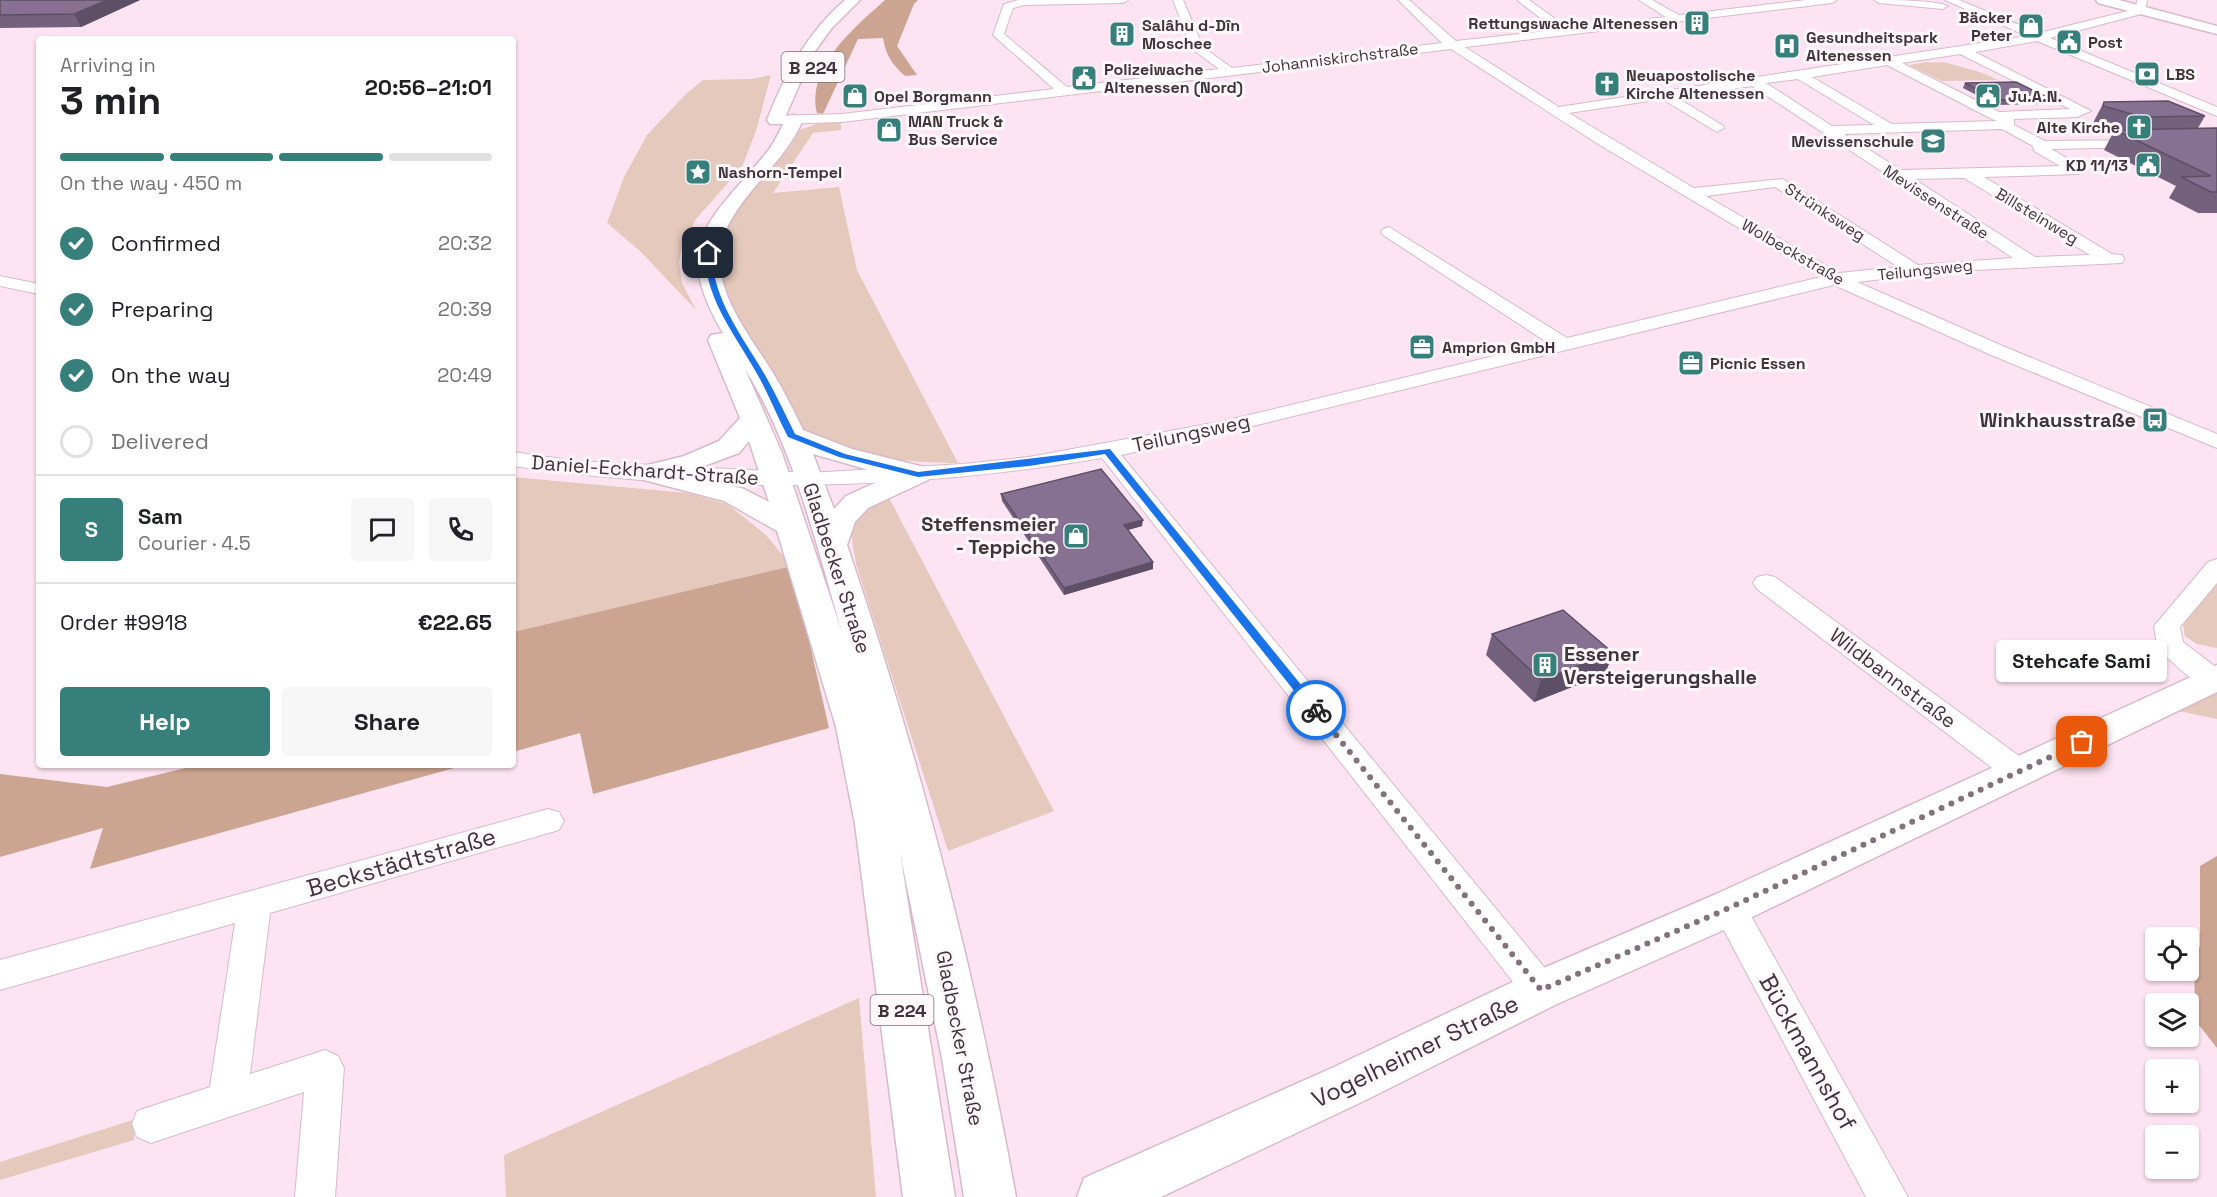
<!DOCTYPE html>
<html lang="en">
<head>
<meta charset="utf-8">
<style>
	body { margin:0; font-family:"Space Grotesk",sans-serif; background:#f6f6f6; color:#202124; height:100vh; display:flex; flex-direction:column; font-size:22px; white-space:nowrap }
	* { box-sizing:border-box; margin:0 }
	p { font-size:20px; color:#757577 }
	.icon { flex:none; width:33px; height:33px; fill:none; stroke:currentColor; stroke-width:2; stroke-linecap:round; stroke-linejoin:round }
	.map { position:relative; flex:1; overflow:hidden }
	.drawer { position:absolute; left:36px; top:36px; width:480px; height:732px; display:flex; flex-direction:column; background:#fff; border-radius:6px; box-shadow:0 2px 4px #0004 }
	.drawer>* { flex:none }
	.fabs { position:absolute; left:2145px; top:927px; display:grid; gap:12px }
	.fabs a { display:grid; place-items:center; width:54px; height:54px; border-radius:6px; background:#fff; box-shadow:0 2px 4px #0004; font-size:30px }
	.pin { position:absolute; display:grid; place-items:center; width:51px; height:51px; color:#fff; margin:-26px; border-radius:12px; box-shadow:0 3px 9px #0006 }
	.courier { position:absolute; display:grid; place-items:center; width:60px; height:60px; margin:-30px; border:4px solid #1a73e8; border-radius:50%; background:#fff; color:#222; box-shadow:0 2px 8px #0007 }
	.bubble { position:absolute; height:42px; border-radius:6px; background:#fff; box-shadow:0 2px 4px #0004; font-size:20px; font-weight:800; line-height:42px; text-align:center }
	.summary em { font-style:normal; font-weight:800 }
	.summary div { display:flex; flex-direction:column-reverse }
	.summary { display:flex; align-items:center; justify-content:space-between; height:102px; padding:0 24px }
	h1 { font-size:39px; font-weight:800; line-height:45px }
	.bar { display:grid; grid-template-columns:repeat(4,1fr); gap:9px 6px; align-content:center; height:72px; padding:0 24px }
	.bar i { height:8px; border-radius:4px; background:#e0e0e0 }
	.bar .current { background:#377f7b }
	.bar p { grid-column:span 4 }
	.line { display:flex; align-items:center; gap:15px; padding:0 24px; border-top:2px solid #e0e0e0 }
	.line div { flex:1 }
	.round { display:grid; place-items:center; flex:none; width:63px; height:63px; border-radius:6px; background:#f6f6f6 }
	ol { padding:0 24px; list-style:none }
	li { display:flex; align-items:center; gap:18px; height:66px }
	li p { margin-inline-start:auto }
	li .icon { padding:6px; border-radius:50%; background:#377f7b; color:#fff; stroke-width:4 }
	li:last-child { color:#757577 }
	li i { width:33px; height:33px; border:3px solid #e0e0e0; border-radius:50% }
	.button { display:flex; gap:12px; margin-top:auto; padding:12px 24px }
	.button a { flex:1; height:69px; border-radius:6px; background:#377f7b; color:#fff; font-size:24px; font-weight:800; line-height:69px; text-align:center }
	.button a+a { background:#f6f6f6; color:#202124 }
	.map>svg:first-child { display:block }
	.green { fill:#e5c9bc }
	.forest { fill:#cca492 }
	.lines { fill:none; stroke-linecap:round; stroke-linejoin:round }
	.minor-casing { stroke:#d8b9c9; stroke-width:2 }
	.major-casing { stroke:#d8b9c9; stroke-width:3 }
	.highway-casing { stroke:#d8b9c9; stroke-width:3 }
	.minor { fill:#fff; fill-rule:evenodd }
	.major { fill:#fff; fill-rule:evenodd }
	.highway { fill:#fff; fill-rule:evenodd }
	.wall { fill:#73617e }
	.shaded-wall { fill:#5e4f66 }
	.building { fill:#867192; stroke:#5e4f66; stroke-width:1.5 }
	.route { fill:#1a73e8 }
	.done { stroke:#82727b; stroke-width:6; stroke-dasharray:0 10.8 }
	.labels { text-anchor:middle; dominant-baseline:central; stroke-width:6; stroke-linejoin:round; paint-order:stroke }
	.far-poi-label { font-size:16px; font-weight:bold; fill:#40343b; stroke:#fef8fb; text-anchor:start }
	.far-street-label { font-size:16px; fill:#40343b; stroke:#fef8fb }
	.shield { fill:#fef8fb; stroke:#796f75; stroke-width:1.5 }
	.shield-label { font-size:18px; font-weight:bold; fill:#40343b }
	.poi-label { font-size:20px; font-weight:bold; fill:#40343b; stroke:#fef8fb; text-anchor:end }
	.street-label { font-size:20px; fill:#40343b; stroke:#fef8fb }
	.near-street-label { font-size:24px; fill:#40343b; stroke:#fef8fb }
</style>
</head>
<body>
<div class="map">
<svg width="2217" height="1197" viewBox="0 0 2217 1197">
	<rect width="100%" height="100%" fill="#fee4f2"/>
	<!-- green -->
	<g class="green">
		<path d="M 1927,62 C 1934,64 1940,61 1947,63 C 1965,68 1981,71 1998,80 L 1942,81 L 1909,65 Z"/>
		<polygon points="771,75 756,131 742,167 696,219 682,246 679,263 682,283 696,310 640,251 607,223 624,177 647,135 687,93 703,80 751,79"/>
		<path d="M 841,121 L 841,130 L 813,133 L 773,193 L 839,187 L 857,270 L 958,463 C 915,463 834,457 801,429 L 734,314 L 717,276 L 718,242 L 733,213 L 790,147 L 800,130 L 816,124 Z"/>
		<polygon points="513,477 687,493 727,504 765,534 792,566 513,632"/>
		<polygon points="888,496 1054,811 948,851 856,564 850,528 867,507"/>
		<polygon points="2217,571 2217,648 2216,648 2197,644 2185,636 2182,617"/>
		<polygon points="2217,678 2217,719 2160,707"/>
		<polygon points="859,998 876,1197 506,1197 504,1155"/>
		<polygon points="136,1119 134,1140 0,1180 0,1162"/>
	</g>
	<!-- forest -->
	<g class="forest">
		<path d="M 885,0 L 918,0 L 914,4 L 897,46 L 917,75 L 905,76 C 892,64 886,56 883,38 L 858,39 L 823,114 L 817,113 C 806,67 855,27 885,0 Z"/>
		<polygon points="792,566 829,728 593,794 580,733 513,752 513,632"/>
		<polygon points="198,765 465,765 90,869 103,828 0,857 0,774 107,787"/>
		<polygon points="2217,856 2217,1048 2195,1020 2194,947 2200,947 2200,866"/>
	</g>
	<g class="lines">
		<!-- minor casing -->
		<g class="minor-casing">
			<g id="minor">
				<path d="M 1019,0 L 1128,0 L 1123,3 L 1024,5 L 1013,8 L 1004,34 L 1067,87 L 1219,69 L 1192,49 L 1173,0 L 1183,0 L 1203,47 L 1232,68 L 1442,43 L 1398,0 L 1409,0 L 1456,41 L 1556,30 L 1517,0 L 1529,0 L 1568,28 L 1666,17 L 1639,0 L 1652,0 L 1679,15 L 1806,0 L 1837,0 L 1832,3 L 1465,47 L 1559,107 L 2027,36 L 1945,0 L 1959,0 L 2039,33 L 2136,9 L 2137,0 L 2147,0 L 2145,13 L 2050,38 L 2217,107 L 2217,116 L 2037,41 L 1975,52 L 2091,111 L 2077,117 L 2014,119 L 2014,125 L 2045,141 L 2147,140 L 2147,146 L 2142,147 L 2051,149 L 2083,167 L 2085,170 L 2078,174 L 1984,177 L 2112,254 L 2122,255 L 2124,259 L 2122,263 L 1952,271 L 1857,282 L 2005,347 L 2217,434 L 2217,448 L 1991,355 L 1834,285 L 1224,433 L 1121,455 L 1554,979 L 1559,990 L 1554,1001 L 1541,1006 L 1528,1001 L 1102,458 C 907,491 708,494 513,466 L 513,452 L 576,461 L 808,473 L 963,464 L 1029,457 L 1224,421 L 1548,343 L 1383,235 L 1381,232 L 1383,229 L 1389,227 L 1567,338 L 1821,277 L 1598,144 L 1451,49 L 842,122 L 776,124 L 769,120 L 776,116 L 842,114 L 1054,89 L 993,35 L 1004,4 ZM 1960,54 L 2070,109 L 1999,112 L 1902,63 ZM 1887,65 L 1992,119 L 1997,121 L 1892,124 L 1812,77 ZM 1798,79 L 1874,125 L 1832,126 L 1766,83 ZM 1752,86 L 1886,174 L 1888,178 L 1894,179 L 2013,258 L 1918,265 L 1783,179 L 1694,188 L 1569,113 L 1662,99 L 1717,132 L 1724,128 L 1722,125 L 1676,97 ZM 2002,129 L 2033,146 L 2034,151 L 2060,166 L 1901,170 L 1844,134 ZM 1964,178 L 2090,255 L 2035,257 L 1914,179 ZM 1775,187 L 1898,267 L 1839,273 L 1706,196 Z"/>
				<path d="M 1874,0 C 1891,0 1935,0 1948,6 L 1943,9 L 1879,3 Z"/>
				<polygon points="0,276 39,284 39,294 0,286"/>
				<path d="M 2217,559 L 2217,583 L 2180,627 L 2183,642 L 2217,668 L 2217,687 C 2199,691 2174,663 2161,652 L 2157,646 L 2154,626 L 2208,562 Z"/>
				<polygon points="1766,575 1775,577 2030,764 2034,772 2030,780 2019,783 2008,780 1757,589 1753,583 1757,577"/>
				<polygon points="548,809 559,812 564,821 559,830 270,913 250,1074 325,1050 338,1056 344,1068 335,1197 295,1197 304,1092 151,1143 137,1137 132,1124 137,1111 210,1087 235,923 0,990 0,960"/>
				<polygon points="1729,894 1741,898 1908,1197 1866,1197 1712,908 1717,898"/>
			</g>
		</g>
		<!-- major casing -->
		<g class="major-casing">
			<g id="major">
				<polygon points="2096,0 2119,0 2217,26 2217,34 2098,3"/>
				<path d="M 794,115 L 803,120 C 785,161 752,183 731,220 C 698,275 745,327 773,373 C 784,391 794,411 803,430 L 852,449 L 928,468 L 932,474 L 928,480 L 868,508 L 855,522 L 847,545 C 920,758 976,975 1016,1197 L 964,1197 L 942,1058 L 900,853 L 955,1197 L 903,1197 L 855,824 L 836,727 L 777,531 L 724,501 L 640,479 L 636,473 L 640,467 L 684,456 L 719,441 L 740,418 L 708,340 L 711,335 L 723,333 C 669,241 711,221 767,152 C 776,141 780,128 788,116 ZM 745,369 C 794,448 816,544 842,632 L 782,453 ZM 749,441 L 769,502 L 744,489 L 685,473 L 739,453 ZM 813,454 L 890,476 L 846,496 L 834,509 Z"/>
				<polygon points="2217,665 2217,692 1744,921 1557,1004 1368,1099 1161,1197 1077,1197 1084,1178 1334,1067 1525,976 1714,895"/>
			</g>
		</g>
		<!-- highway casing -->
		<g class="highway-casing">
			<path id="highway" d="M 845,0 L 860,0 L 831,29 L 813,54 L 782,124 L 770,124 L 767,120 C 785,74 807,33 845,0 Z"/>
		</g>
		<!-- minor -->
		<use href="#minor" class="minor"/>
		<!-- major -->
		<use href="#major" class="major"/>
		<!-- highway -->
		<use href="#highway" class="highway"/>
	</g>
	<!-- wall -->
	<g class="wall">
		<polygon points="0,0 140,0 81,27 0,28"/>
		<polygon points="1965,83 2051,99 2049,104 1996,105 1963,88"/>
		<polygon points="2104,102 2205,116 2198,128 2217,128 2217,213 2198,213 2169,198 2176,186 2104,150 2114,131 2093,125 2094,121"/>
		<polygon points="1001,494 1142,526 1128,530 1153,562 1153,569 1064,595 1002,501"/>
		<polygon points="1492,634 1613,653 1605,674 1534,702 1486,655"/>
	</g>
	<!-- shaded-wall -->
	<g class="shaded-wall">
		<polygon points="107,0 140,0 81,27 74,14"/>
		<polygon points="1143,520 1142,526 1124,531 1124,525"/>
		<polygon points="1153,562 1153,569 1064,595 1064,588"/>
		<polygon points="1613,653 1605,674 1534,702 1541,680"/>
	</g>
	<!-- building -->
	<g class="building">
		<polygon points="0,0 107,0 74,14 0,15"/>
		<polygon points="2016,82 2051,99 1998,100 1965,83"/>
		<polygon points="2168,101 2205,116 2143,117 2103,106 2104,102"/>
		<polygon points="2217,128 2217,192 2211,192 2181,177 2211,176 2115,130"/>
		<polygon points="1101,469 1143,520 1124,525 1153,562 1064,588 1001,494"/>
		<polygon points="1563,610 1613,653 1541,680 1492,634"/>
	</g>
	<!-- route -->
	<path class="route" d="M 708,251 L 712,253 C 712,299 743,337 765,375 C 776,394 785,414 795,434 L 845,454 L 918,472 L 1110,449 L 1319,707 L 1319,713 L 1312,713 L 1105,454 L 1029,466 L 918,477 L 839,457 L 788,437 C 778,418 770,398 760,379 C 738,338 705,301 705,253 Z"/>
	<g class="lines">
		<!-- done -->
		<polyline class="done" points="1316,710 1541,990 1729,908 2082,742"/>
	</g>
	<!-- icons -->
	<defs>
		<g id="building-square" transform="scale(1.35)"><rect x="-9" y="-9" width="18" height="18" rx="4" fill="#377f7b" stroke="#fef8fb"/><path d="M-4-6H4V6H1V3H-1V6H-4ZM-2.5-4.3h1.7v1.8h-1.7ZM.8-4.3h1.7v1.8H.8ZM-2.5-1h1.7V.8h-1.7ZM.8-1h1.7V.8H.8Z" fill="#fff"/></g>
		<g id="shop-square" transform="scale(1.35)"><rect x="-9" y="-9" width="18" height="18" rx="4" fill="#377f7b" stroke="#fef8fb"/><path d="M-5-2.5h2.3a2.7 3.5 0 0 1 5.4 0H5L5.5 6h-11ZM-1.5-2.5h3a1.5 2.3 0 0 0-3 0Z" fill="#fff"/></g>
		<g id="civic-square" transform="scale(1.35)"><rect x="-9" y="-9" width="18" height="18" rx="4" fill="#377f7b" stroke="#fef8fb"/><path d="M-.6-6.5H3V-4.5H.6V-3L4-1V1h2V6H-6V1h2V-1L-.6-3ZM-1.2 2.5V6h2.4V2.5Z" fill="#fff"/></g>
		<g id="hospital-square" transform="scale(1.35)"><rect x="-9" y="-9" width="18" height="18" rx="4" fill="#377f7b" stroke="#fef8fb"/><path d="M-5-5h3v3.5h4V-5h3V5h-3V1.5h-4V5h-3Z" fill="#fff"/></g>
		<g id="bank-square" transform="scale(1.35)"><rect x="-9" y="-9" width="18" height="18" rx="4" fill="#377f7b" stroke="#fef8fb"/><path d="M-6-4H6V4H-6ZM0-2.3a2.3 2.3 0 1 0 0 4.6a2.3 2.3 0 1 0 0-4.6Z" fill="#fff"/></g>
		<g id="church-square" transform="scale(1.35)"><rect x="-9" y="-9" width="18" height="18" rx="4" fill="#377f7b" stroke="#fef8fb"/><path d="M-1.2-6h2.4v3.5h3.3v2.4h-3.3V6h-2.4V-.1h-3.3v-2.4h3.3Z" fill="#fff"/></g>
		<g id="school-square" transform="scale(1.35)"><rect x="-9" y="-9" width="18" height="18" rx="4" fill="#377f7b" stroke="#fef8fb"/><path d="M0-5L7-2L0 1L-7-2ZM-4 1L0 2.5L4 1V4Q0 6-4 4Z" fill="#fff"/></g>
		<g id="sight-square" transform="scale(1.35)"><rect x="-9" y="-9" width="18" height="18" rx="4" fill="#377f7b" stroke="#fef8fb"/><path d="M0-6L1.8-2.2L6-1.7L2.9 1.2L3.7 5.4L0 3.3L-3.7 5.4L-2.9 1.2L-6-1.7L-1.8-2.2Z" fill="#fff"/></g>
		<g id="office-square" transform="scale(1.35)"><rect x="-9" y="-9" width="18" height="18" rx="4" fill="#377f7b" stroke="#fef8fb"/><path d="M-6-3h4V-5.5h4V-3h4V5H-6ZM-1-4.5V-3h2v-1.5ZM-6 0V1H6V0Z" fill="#fff"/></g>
		<g id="bus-square" transform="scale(1.35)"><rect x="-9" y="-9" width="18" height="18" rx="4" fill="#377f7b" stroke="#fef8fb"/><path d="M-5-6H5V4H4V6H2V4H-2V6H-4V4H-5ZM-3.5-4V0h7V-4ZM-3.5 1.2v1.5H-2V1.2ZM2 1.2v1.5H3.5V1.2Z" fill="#fff"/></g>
	</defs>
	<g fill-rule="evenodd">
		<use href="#building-square" x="1697" y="23"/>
		<use href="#shop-square" x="2031" y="26"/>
		<use href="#building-square" x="1122" y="34"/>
		<use href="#civic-square" x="2069" y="42"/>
		<use href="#hospital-square" x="1787" y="46"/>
		<use href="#bank-square" x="2147" y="74"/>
		<use href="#civic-square" x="1084" y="78"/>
		<use href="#church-square" x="1607" y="84"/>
		<use href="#shop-square" x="855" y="96"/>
		<use href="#civic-square" x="1988" y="96"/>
		<use href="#church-square" x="2139" y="127"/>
		<use href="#shop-square" x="889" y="130"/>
		<use href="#school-square" x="1933" y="141"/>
		<use href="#civic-square" x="2148" y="165"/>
		<use href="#sight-square" x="698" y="172"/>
		<use href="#office-square" x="1422" y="347"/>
		<use href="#office-square" x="1691" y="363"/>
		<use href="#bus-square" x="2155" y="420"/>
		<use href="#shop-square" x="1076" y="536"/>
		<use href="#building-square" x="1545" y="665"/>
	</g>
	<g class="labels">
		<!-- far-poi labels -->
		<g class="far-poi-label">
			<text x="2012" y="17" text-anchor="end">Bäcker<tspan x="2012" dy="18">Peter</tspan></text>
			<text x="1678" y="23" text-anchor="end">Rettungswache Altenessen</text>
			<text x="1142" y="25">Salâhu d-Dîn<tspan x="1142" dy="18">Moschee</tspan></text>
			<text x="1806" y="37">Gesundheitspark<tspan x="1806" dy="18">Altenessen</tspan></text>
			<text x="2088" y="42">Post</text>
			<text x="1104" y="69">Polizeiwache<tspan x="1104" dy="18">Altenessen (Nord)</tspan></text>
			<text x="2166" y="74">LBS</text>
			<text x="1626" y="75">Neuapostolische<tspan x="1626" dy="18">Kirche Altenessen</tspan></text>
			<text x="874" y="96">Opel Borgmann</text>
			<text x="2008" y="96">Ju.A.N.</text>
			<text x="908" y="121">MAN Truck &amp;<tspan x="908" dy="18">Bus Service</tspan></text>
			<text x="2120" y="127" text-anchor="end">Alte Kirche</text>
			<text x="1914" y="141" text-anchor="end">Mevissenschule</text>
			<text x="2128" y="165" text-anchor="end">KD 11/13</text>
			<text x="718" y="172">Nashorn-Tempel</text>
			<text x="1442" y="347">Amprion GmbH</text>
			<text x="1710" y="363">Picnic Essen</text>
		</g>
		<!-- far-street labels -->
		<g class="far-street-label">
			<text transform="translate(1340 58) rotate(-7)">Johanniskirchstraße</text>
			<text transform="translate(1936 202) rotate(33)">Mevissenstraße</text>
			<text transform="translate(1825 212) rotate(33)">Strünksweg</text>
			<text transform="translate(2037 216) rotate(31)">Billsteinweg</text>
			<text transform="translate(1793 252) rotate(30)">Wolbeckstraße</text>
			<text transform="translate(1925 270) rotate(-6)">Teilungsweg</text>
		</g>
		<!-- shield labels -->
		<g class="shield">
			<rect x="781.5" y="52" width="63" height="30" rx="4.5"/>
			<rect x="870.5" y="995" width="63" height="30" rx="4.5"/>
		</g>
		<g class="shield-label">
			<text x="813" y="67">B 224</text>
			<text x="902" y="1010">B 224</text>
		</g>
		<!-- poi labels -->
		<g class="poi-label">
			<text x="2136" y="420">Winkhausstraße</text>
			<text x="1056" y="524">Steffensmeier<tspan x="1056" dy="23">- Teppiche</tspan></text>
			<text x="1564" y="654" text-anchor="start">Essener<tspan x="1564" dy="23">Versteigerungshalle</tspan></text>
		</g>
		<!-- street labels -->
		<g class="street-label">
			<text transform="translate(1191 433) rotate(-12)">Teilungsweg</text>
			<text transform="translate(645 470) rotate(4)">Daniel-Eckhardt-Straße</text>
			<text transform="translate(837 568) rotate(72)">Gladbecker Straße</text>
			<text transform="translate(1893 678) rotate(37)">Wildbannstraße</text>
			<text transform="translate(960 1038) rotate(79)">Gladbecker Straße</text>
		</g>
		<!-- near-street labels -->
		<g class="near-street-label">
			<text transform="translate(401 862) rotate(-16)">Beckstädtstraße</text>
			<text transform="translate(1415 1051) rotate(-26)">Vogelheimer Straße</text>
			<text transform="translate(1808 1052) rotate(61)">Bückmannshof</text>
		</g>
	</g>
</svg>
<div class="fabs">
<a><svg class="icon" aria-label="locate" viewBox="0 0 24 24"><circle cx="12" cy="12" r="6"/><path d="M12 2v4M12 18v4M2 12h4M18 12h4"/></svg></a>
<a><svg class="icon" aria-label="layers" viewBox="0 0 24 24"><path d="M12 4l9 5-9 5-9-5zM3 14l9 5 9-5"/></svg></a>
<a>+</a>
<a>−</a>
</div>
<div class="pin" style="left:2082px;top:742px;background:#ea580c"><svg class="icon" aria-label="bag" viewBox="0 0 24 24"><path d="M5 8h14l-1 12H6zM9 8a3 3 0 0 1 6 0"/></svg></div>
<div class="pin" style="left:708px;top:253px;background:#1f2937"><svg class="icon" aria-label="home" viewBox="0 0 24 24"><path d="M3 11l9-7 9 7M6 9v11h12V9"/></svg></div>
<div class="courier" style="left:1316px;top:710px"><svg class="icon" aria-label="bike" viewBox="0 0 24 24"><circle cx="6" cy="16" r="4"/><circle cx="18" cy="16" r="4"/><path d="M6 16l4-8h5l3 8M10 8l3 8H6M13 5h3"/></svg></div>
<div class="bubble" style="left:1996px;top:640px;width:171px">Stehcafe Sami</div>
<section class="drawer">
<div class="summary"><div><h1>3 min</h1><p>Arriving in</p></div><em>20:56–21:01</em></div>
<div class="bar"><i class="current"></i><i class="current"></i><i class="current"></i><i></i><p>On the way · 450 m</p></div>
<ol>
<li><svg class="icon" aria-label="check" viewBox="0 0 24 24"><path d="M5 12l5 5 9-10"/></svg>Confirmed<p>20:32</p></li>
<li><svg class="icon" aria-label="check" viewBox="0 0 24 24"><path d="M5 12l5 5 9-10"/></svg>Preparing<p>20:39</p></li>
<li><svg class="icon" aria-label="check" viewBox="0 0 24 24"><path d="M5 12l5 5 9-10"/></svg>On the way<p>20:49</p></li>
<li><i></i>Delivered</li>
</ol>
<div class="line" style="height:108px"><b class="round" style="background:#377f7b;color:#fff">S</b><div><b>Sam</b><p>Courier · 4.5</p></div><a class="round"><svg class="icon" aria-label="chat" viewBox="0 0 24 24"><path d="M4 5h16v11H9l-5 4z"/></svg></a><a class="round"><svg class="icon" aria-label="phone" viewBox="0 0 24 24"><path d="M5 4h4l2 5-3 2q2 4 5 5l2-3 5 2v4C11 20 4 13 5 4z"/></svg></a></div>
<div class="line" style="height:78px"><div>Order #9918</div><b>€22.65</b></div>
<div class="button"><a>Help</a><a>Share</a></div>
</section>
</div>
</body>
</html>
